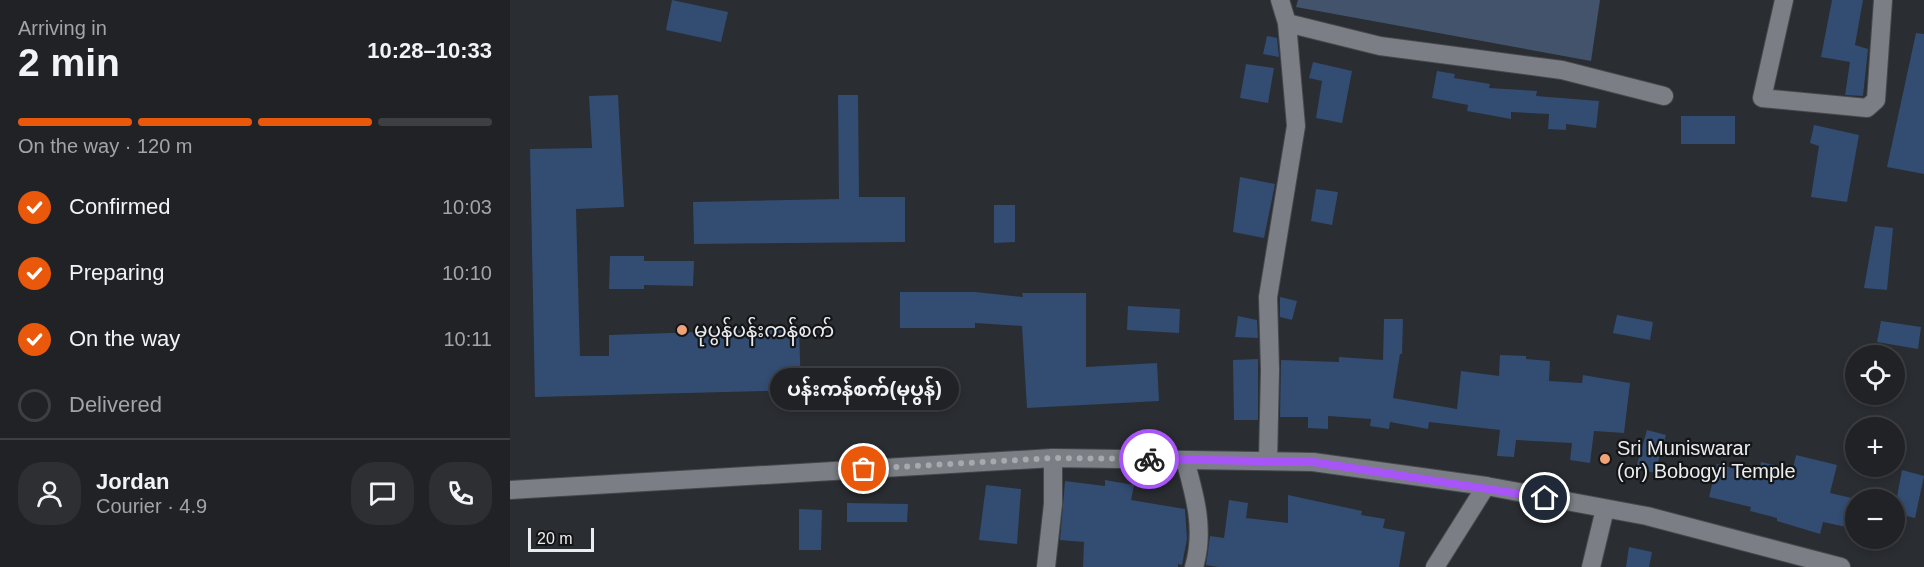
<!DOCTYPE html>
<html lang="en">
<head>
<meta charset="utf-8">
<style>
	body { margin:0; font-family:Arial,"Noto Sans Myanmar",sans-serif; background:#2d2f32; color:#f1f3f6; height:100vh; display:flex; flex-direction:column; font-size:22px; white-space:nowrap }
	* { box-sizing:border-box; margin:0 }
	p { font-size:20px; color:#a2a4a7 }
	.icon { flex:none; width:33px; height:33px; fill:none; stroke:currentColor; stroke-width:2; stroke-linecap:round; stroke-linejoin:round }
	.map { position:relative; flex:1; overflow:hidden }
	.panel { display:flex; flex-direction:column; background:#202226; width:510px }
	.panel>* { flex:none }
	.fabs { position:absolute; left:1335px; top:345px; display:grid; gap:12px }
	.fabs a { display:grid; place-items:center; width:60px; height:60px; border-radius:50%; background:#202226; box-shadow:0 3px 9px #0003,0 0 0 2px #3d3f43; font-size:30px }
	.scale { position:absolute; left:18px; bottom:15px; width:66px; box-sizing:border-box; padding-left:6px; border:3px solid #eaecef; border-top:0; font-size:16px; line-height:21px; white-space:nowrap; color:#eaecef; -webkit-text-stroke:4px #141517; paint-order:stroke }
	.pin { position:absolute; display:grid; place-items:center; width:51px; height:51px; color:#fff; margin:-26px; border:3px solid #fff; border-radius:50%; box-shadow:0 2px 6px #0007 }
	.courier { position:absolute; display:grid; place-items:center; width:60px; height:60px; margin:-30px; border:4px solid #a855f7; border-radius:50%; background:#fff; color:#222; box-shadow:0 2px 8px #0007 }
	.bubble { position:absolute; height:42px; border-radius:21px; background:#202226; box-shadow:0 3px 9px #0003,0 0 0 2px #3d3f43; font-size:20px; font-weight:700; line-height:42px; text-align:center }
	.overview em { font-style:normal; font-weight:700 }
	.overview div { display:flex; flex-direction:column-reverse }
	.overview { display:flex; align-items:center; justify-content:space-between; height:102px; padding:0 18px }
	h1 { font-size:39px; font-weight:700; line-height:45px }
	.bar { display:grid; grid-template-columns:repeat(4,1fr); gap:9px 6px; align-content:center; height:72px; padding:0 18px }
	.bar i { height:8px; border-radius:4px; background:#3d3f43 }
	.bar .current { background:#ea580c }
	.bar p { grid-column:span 4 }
	.line { display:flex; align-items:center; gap:15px; padding:0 18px; border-top:2px solid #3d3f43 }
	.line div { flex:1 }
	.round { display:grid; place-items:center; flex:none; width:63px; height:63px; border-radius:24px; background:#2d2f32 }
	ol { padding:0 18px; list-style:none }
	li { display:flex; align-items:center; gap:18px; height:66px }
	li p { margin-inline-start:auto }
	li .icon { padding:6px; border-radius:50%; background:#ea580c; color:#fff; stroke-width:4 }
	li:last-child { color:#a2a4a7 }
	li i { width:33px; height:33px; border:3px solid #3d3f43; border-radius:50% }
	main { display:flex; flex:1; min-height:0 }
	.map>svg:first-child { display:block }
	.grass { fill:#43536c }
	.building { fill:#324c72 }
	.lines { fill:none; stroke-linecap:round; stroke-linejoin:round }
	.minor-casing { stroke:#46494c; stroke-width:20 }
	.minor { stroke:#7b7f85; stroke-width:18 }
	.done { stroke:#a7a9ad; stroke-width:6; stroke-dasharray:0 10.8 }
	.route { stroke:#a855f7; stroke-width:8 }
	.poi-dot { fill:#efa378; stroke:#141517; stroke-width:2 }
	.labels { text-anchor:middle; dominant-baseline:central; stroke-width:4.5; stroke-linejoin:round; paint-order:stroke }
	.poi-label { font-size:20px; fill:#eaecef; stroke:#141517; text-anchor:start }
</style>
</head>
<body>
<main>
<section class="panel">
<div class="overview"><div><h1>2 min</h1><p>Arriving in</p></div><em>10:28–10:33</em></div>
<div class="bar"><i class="current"></i><i class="current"></i><i class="current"></i><i></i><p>On the way · 120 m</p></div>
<ol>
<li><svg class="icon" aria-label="check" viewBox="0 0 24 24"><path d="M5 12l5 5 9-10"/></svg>Confirmed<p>10:03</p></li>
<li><svg class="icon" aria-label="check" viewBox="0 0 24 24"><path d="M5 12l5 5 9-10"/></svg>Preparing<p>10:10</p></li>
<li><svg class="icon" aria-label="check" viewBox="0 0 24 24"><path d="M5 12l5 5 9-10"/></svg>On the way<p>10:11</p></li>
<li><i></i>Delivered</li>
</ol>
<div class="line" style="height:108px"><a class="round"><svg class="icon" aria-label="person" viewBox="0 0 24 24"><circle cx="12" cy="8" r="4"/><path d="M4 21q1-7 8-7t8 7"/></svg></a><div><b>Jordan</b><p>Courier · 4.9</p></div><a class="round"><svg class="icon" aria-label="chat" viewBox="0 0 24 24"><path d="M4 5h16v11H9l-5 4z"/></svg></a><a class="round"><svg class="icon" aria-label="phone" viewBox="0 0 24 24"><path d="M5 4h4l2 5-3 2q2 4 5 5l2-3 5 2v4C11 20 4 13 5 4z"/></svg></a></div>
</section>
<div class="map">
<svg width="1414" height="567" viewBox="0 0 1414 567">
	<rect width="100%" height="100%" fill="#2a2d32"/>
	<!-- grass -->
	<polygon class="grass" points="788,0 1090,0 1081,61 786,7"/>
	<!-- building -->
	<g class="building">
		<polygon points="162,0 218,12 211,42 156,30"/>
		<polygon points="1322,0 1353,0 1345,45 1358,49 1353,96 1335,95 1340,62 1311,57"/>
		<polygon points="1406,33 1414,34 1414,174 1377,167"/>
		<polygon points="757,36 767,38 769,57 753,54"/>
		<polygon points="803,62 842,71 832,123 806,118 812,81 799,78"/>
		<polygon points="736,64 764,68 758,103 730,98"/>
		<polygon points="927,71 945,74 944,78 980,84 979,88 1027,91 1026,96 1089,101 1086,128 1056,124 1056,130 1038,129 1039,114 1001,112 1001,119 957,111 958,105 922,98"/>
		<polygon points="108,95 114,207 66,209 70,356 99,356 99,335 289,329 291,390 25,397 20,149 82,148 79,96"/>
		<polygon points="328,95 348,95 349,197 395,197 395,242 184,244 183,202 329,199"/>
		<rect x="1171" y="116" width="54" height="28"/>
		<polygon points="1304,125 1349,135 1337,202 1301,197 1309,146 1300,143"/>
		<polygon points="730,177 765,184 754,238 723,232"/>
		<polygon points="806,189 828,192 822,225 801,221"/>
		<polygon points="484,205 505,205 505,242 484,243"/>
		<polygon points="1365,226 1383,228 1377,290 1354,288"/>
		<polygon points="100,256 134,256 134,261 184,261 183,286 134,285 134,289 99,289"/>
		<polygon points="390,292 465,292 513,297 512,293 576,293 576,367 647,363 649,401 517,408 512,326 465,323 465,328 390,328"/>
		<polygon points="770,297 787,301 782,320 770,317"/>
		<polygon points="618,306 670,309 669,333 617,330"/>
		<polygon points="1107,315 1143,322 1140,340 1103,333"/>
		<polygon points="728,316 747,320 748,338 725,337"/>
		<polygon points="874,319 893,319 892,354 890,354 883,398 947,409 951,371 989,376 990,355 1016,356 1016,359 1040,361 1039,381 1072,383 1073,375 1120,383 1114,433 1084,431 1080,463 1060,460 1062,443 1006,440 1004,457 987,456 990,430 919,422 918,429 880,422 879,429 860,426 861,419 818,416 818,429 798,428 798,417 770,417 771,360 829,362 829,357 873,360"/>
		<polygon points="1371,321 1411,327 1408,349 1367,342"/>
		<polygon points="748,359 748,420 724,420 723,360"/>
		<polygon points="1137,430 1156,435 1145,473 1126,468"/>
		<polygon points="1286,455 1327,465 1320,493 1346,499 1346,529 1313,522 1310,534 1267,521 1267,518 1240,511 1241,507 1199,497 1207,464 1230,470 1232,465 1250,468 1251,462 1283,469"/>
		<polygon points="1392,470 1414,476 1405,518 1384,513"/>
		<polygon points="595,480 624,485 621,500 675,509 677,539 672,565 668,564 668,567 573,567 574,542 550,540 555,481 595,486"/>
		<polygon points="476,485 511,489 507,544 469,540"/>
		<polygon points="778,495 852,511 851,515 875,519 873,528 895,532 889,567 708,567 696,565 700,536 714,538 719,500 738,503 736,518 778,523"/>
		<polygon points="337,503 398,504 397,522 337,522"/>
		<polygon points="289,509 312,510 311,550 289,550"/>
		<polygon points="1119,547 1142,552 1139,567 1116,567"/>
	</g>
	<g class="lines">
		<!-- minor casing -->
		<g class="minor-casing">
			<g id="minor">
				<polyline points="1274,0 1252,98 1357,108 1366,100 1373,0"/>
				<polyline points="777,23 870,46 1052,70 1154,96"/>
				<path d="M 675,460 C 685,496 695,530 684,567"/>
				<polyline points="758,461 760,370 758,297 786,126 777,23 770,0"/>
				<polyline points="0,490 543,458 803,462 976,486 1137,516 1331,567"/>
				<polyline points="536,567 543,504 543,458"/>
				<polyline points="925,567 976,486"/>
				<polyline points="1081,567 1095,509"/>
			</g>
		</g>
		<!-- minor -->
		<use href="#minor" class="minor"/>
	</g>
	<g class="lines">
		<!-- done -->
		<polyline class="done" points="354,469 543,458 639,459"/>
		<!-- route -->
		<polyline class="route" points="639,459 803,462 1035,498"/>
	</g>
	<!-- markers -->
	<g class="poi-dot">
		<circle cx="172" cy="330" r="6"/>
		<circle cx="1095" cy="459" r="6"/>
	</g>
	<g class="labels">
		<!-- poi labels -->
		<g class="poi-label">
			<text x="184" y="330">မုပွန်ပန်းကန်စက်</text>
			<text x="1107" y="448">Sri Muniswarar<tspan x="1107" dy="23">(or) Bobogyi Temple</tspan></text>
		</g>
	</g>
</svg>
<div class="fabs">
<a><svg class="icon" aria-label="locate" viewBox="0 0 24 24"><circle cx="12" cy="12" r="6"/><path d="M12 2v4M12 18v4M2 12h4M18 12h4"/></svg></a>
<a>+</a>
<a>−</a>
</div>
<div class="scale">20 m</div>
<div class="pin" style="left:354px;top:469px;background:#ea580c"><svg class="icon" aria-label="bag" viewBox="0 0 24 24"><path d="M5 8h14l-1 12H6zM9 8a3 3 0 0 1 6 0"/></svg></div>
<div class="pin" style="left:1035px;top:498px;background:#1f2937"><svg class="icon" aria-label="home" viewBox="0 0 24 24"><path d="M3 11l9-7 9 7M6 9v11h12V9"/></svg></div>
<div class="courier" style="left:639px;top:459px"><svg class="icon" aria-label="bike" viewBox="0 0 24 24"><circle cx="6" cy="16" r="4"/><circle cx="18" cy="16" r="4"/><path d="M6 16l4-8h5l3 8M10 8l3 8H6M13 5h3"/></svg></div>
<div class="bubble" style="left:260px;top:368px;width:189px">ပန်းကန်စက်(မုပွန်)</div>
</div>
</main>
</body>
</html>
